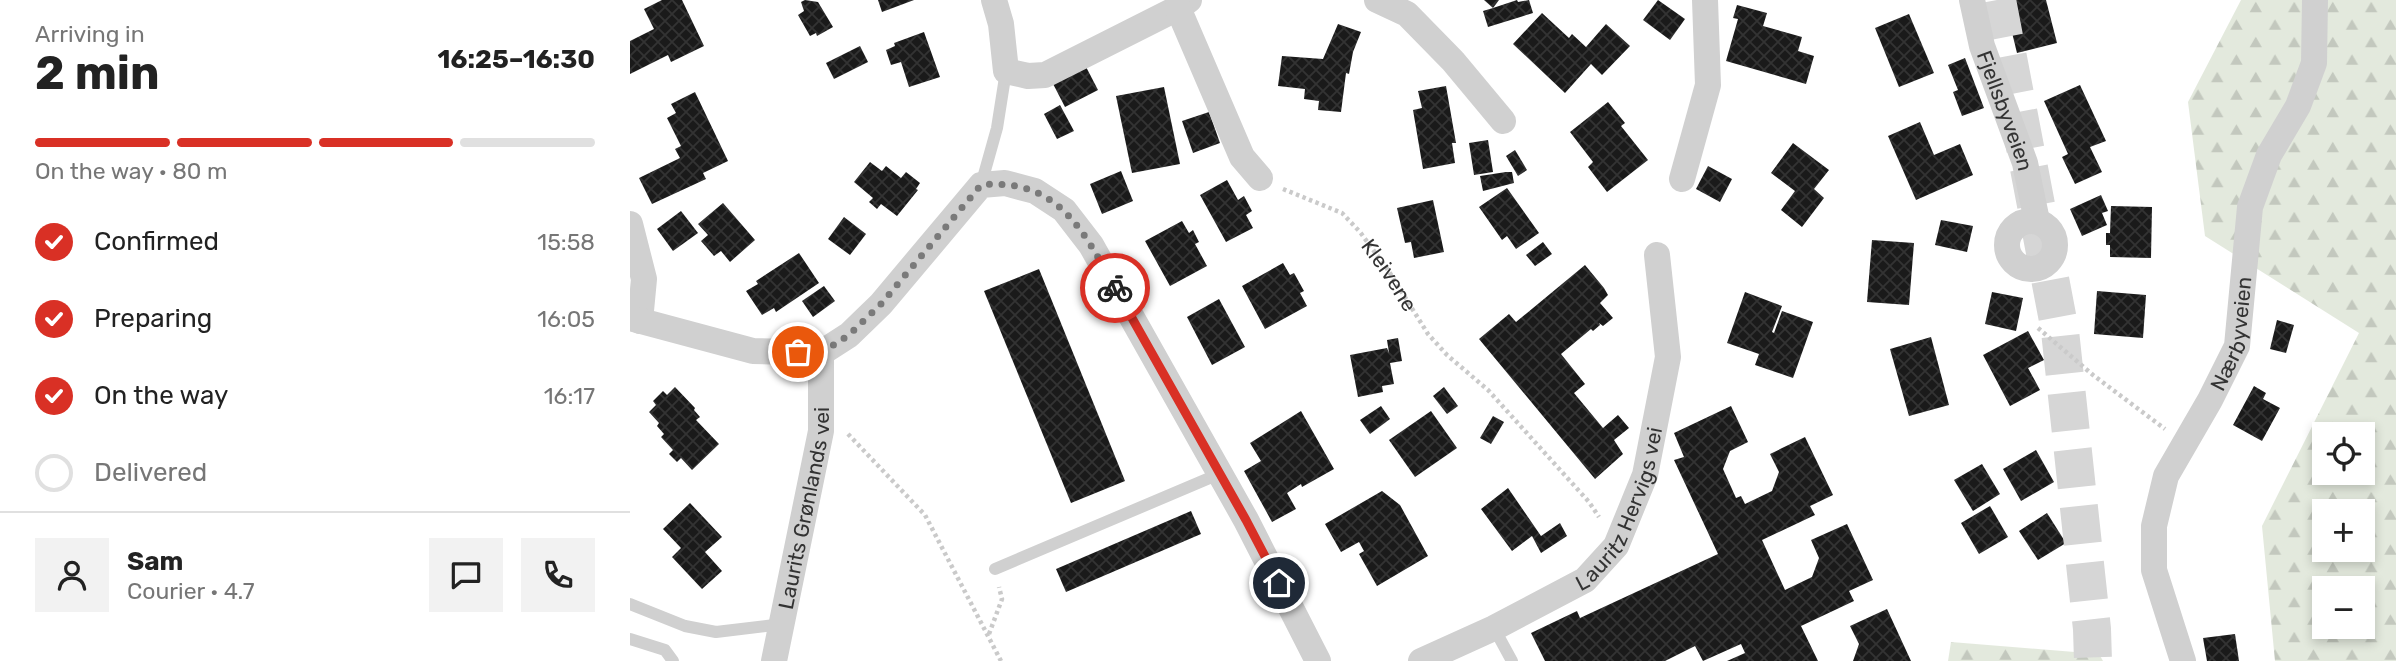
<!DOCTYPE html>
<html lang="en">
<head>
<meta charset="utf-8">
<style>
	body { margin:0; font-family:Rubik,sans-serif; background:#f2f2f2; color:#222; height:100vh; display:flex; flex-direction:column; font-size:26px; white-space:nowrap }
	* { box-sizing:border-box; margin:0 }
	p { font-size:23px; color:#767676 }
	.icon { flex:none; width:38px; height:38px; fill:none; stroke:currentColor; stroke-width:2; stroke-linecap:round; stroke-linejoin:round }
	.map { position:relative; flex:1; overflow:hidden }
	.sheet { display:flex; flex-direction:column; background:#fff; width:630px }
	.sheet>* { flex:none }
	.tools { position:absolute; left:1682px; top:422px; display:grid; gap:14px }
	.tools a { display:grid; place-items:center; width:63px; height:63px; border-radius:0px; background:#fff; box-shadow:0 4px 10px #0003; font-size:35px }
	.pin { position:absolute; display:grid; place-items:center; width:60px; height:60px; color:#fff; margin:-30px; border:4px solid #fff; border-radius:50%; box-shadow:0 2px 7px #0007 }
	.courier { position:absolute; display:grid; place-items:center; width:70px; height:70px; margin:-35px; border:5px solid #d93025; border-radius:50%; background:#fff; color:#222; box-shadow:0 2px 9px #0007 }
	.head em { font-style:normal; font-weight:700 }
	.head div { display:flex; flex-direction:column-reverse }
	.head { display:flex; align-items:center; justify-content:space-between; height:119px; padding:0 35px }
	h1 { font-size:46px; font-weight:700; line-height:52px }
	.bar { display:grid; grid-template-columns:repeat(4,1fr); gap:10px 7px; align-content:center; height:84px; padding:0 35px }
	.bar i { height:9px; border-radius:5px; background:#e0e0e0 }
	.bar .active { background:#d93025 }
	.bar p { grid-column:span 4 }
	.line { display:flex; align-items:center; gap:18px; padding:0 35px; border-top:2px solid #e0e0e0 }
	.line div { flex:1 }
	.round { display:grid; place-items:center; flex:none; width:74px; height:74px; border-radius:0px; background:#f2f2f2 }
	ol { padding:0 35px; list-style:none }
	li { display:flex; align-items:center; gap:21px; height:77px }
	li p { margin-inline-start:auto }
	li .icon { padding:7px; border-radius:50%; background:#d93025; color:#fff; stroke-width:4 }
	li:last-child { color:#767676 }
	li i { width:38px; height:38px; border:4px solid #e0e0e0; border-radius:50% }
	main { display:flex; flex:1; min-height:0 }
	.map>svg:first-child { display:block }
	.forest { fill:url(#forest-firs); fill-rule:evenodd }
	.building { fill:url(#building-cross-hatch) }
	.lines { fill:none; stroke-linecap:round; stroke-linejoin:round }
	.highway-tunnel { stroke:#d6d6d6; stroke-width:38; stroke-dasharray:38 19; stroke-linecap:butt }
	.path { stroke:#cacaca; stroke-width:4.5; stroke-dasharray:3.5 3.5; stroke-linecap:butt }
	.lane { stroke:#d0d0d0; stroke-width:12 }
	.street { stroke:#d0d0d0; stroke-width:26 }
	.done { stroke:#7a7a7a; stroke-width:7; stroke-dasharray:0 12.6 }
	.route { stroke:#d93025; stroke-width:9 }
	.labels { text-anchor:middle; dominant-baseline:central; stroke-width:7; stroke-linejoin:round; paint-order:stroke }
	.street-label { font-size:21px; fill:#333; stroke:#fff }
</style>
</head>
<body>
<main>
<section class="sheet">
<div class="head"><div><h1>2 min</h1><p>Arriving in</p></div><em>16:25–16:30</em></div>
<div class="bar"><i class="active"></i><i class="active"></i><i class="active"></i><i></i><p>On the way · 80 m</p></div>
<ol>
<li><svg class="icon" aria-label="check" viewBox="0 0 24 24"><path d="M5 12l5 5 9-10"/></svg>Confirmed<p>15:58</p></li>
<li><svg class="icon" aria-label="check" viewBox="0 0 24 24"><path d="M5 12l5 5 9-10"/></svg>Preparing<p>16:05</p></li>
<li><svg class="icon" aria-label="check" viewBox="0 0 24 24"><path d="M5 12l5 5 9-10"/></svg>On the way<p>16:17</p></li>
<li><i></i>Delivered</li>
</ol>
<div class="line" style="height:126px"><a class="round"><svg class="icon" aria-label="person" viewBox="0 0 24 24"><circle cx="12" cy="8" r="4"/><path d="M4 21q1-7 8-7t8 7"/></svg></a><div><b>Sam</b><p>Courier · 4.7</p></div><a class="round"><svg class="icon" aria-label="chat" viewBox="0 0 24 24"><path d="M4 5h16v11H9l-5 4z"/></svg></a><a class="round"><svg class="icon" aria-label="phone" viewBox="0 0 24 24"><path d="M5 4h4l2 5-3 2q2 4 5 5l2-3 5 2v4C11 20 4 13 5 4z"/></svg></a></div>
</section>
<div class="map">
<svg width="1766" height="661" viewBox="0 0 1766 661">
	<defs>
		<pattern id="forest-firs" width="22" height="20" patternUnits="userSpaceOnUse" patternTransform="scale(1.75)"><rect width="22" height="20" fill="#e3e9dd"/><path d="M5 1l3.5 6h-7zM16 11l3.5 6h-7z" fill="#c3c8be"/></pattern>
		<pattern id="building-cross-hatch" width="8" height="8" patternUnits="userSpaceOnUse" patternTransform="scale(1.75)"><rect width="8" height="8" fill="#1a1a1a"/><path d="M0 0l8 8M0 8l8-8" fill="none" stroke="#333"/></pattern>
	</defs>
	<rect width="100%" height="100%" fill="#fff"/>
	<!-- forest -->
	<g class="forest">
		<path d="M 1611,0 L 1766,0 L 1766,661 L 1645,661 L 1632,526 L 1729,333 L 1575,236 L 1558,102 ZM 1694,434 L 1732,434 L 1732,472 L 1694,472 ZM 1694,511 L 1732,511 L 1732,550 L 1694,550 ZM 1694,588 L 1732,588 L 1732,626 L 1694,626 Z"/>
		<polygon points="1321,642 1469,654 1473,661 1318,661"/>
	</g>
	<!-- building -->
	<g class="building">
		<polygon points="32,0 52,0 74,46 41,62 38,55 0,74 0,41 24,29 14,9"/>
		<polygon points="175,0 188,2 203,27 187,36 186,33 180,36 168,15 174,11 171,2"/>
		<polygon points="248,0 284,0 252,12"/>
		<polygon points="854,0 869,0 863,8 887,0 888,2 899,0 903,13 858,27 853,11 863,8"/>
		<polygon points="1028,0 1055,19 1040,40 1013,20"/>
		<polygon points="1374,0 1416,0 1427,43 1387,53"/>
		<polygon points="1107,5 1137,13 1133,26 1172,37 1168,51 1184,56 1176,84 1096,61 1108,19 1103,18"/>
		<polygon points="912,13 939,38 942,34 956,47 976,24 1000,46 972,75 961,64 935,93 883,44"/>
		<polygon points="1279,14 1304,73 1269,87 1245,28"/>
		<polygon points="708,24 731,32 723,52 719,74 716,73 711,112 688,110 689,101 674,99 675,89 648,86 652,56 693,59"/>
		<polygon points="294,32 310,77 279,87 271,62 261,65 256,50 265,46 264,43"/>
		<polygon points="230,46 238,62 204,79 196,63"/>
		<polygon points="1335,58 1354,108 1332,116 1323,92 1328,90 1318,65"/>
		<polygon points="454,63 468,90 435,107 421,80"/>
		<polygon points="1450,85 1476,141 1460,147 1472,172 1445,184 1432,157 1438,154 1414,101"/>
		<polygon points="816,86 826,143 822,143 825,163 793,169 783,110 792,108 788,91"/>
		<polygon points="534,87 550,164 502,173 486,96"/>
		<polygon points="65,92 98,161 73,173 76,179 22,204 9,178 50,158 45,149 51,146 37,118 46,113 41,104"/>
		<polygon points="978,102 995,123 991,126 1018,160 977,192 958,167 963,162 940,132"/>
		<polygon points="430,105 444,131 427,139 414,114"/>
		<polygon points="579,112 590,143 563,153 552,121"/>
		<polygon points="1290,122 1304,155 1330,144 1343,175 1286,200 1258,136"/>
		<polygon points="858,140 863,172 844,175 839,143"/>
		<polygon points="1163,143 1199,170 1184,189 1194,198 1172,227 1151,210 1165,191 1141,173"/>
		<polygon points="885,150 897,170 888,176 876,156"/>
		<polygon points="240,162 252,171 256,166 271,178 276,172 290,183 286,189 288,190 267,216 251,204 247,209 239,202 243,198 224,182"/>
		<polygon points="1078,166 1102,179 1090,202 1066,189"/>
		<polygon points="491,171 503,201 472,214 460,184"/>
		<polygon points="876,172 882,172 884,183 853,191 850,176"/>
		<polygon points="597,180 608,200 614,196 622,211 616,215 623,228 596,242 570,195"/>
		<polygon points="877,188 909,233 886,249 877,236 872,240 849,207"/>
		<polygon points="1471,195 1478,211 1472,213 1477,225 1452,236 1440,209"/>
		<polygon points="803,200 814,252 784,258 781,242 775,243 767,208"/>
		<polygon points="93,203 125,240 100,262 91,251 84,256 71,241 78,235 68,224"/>
		<polygon points="1481,206 1522,207 1521,258 1480,257 1480,245 1476,245 1476,233 1480,233"/>
		<polygon points="51,211 68,233 43,251 27,229"/>
		<polygon points="214,217 236,234 220,255 198,239"/>
		<polygon points="1311,220 1343,226 1337,252 1305,245"/>
		<polygon points="552,221 559,233 563,230 569,242 565,244 577,266 540,286 515,241"/>
		<polygon points="1242,240 1284,243 1279,305 1237,302"/>
		<polygon points="913,242 922,254 905,266 896,255"/>
		<polygon points="169,253 189,283 146,312 144,308 132,315 116,291 128,284 126,281"/>
		<polygon points="653,263 660,275 664,273 674,291 670,293 677,306 635,329 612,286"/>
		<polygon points="955,265 974,288 978,295 970,303 983,318 973,326 969,323 970,325 963,331 961,329 931,354 955,384 944,393 973,428 988,415 999,428 984,440 993,454 965,479 849,339 879,314 886,322"/>
		<polygon points="409,269 495,481 441,503 354,291"/>
		<polygon points="194,286 205,301 183,317 172,301"/>
		<polygon points="1467,291 1516,295 1513,338 1464,334"/>
		<polygon points="1115,292 1152,306 1142,332 1144,333 1152,311 1183,322 1163,378 1125,365 1129,354 1097,343"/>
		<polygon points="1362,292 1393,298 1386,331 1355,324"/>
		<polygon points="589,299 615,347 582,365 557,317"/>
		<polygon points="1647,320 1664,325 1656,353 1640,349"/>
		<polygon points="1398,331 1414,360 1398,368 1410,390 1380,406 1353,355"/>
		<polygon points="1301,337 1319,405 1279,416 1260,349"/>
		<polygon points="768,338 772,361 760,363 764,384 752,386 753,392 728,397 720,355 757,348 759,353 757,340"/>
		<polygon points="1624,386 1636,393 1633,399 1650,408 1632,441 1603,425"/>
		<polygon points="45,387 65,408 64,410 70,417 66,420 89,444 62,470 51,458 47,462 39,454 43,450 31,437 34,434 27,426 29,423 19,412 26,405 23,401 33,391 37,395"/>
		<polygon points="814,387 828,406 817,414 803,396"/>
		<polygon points="751,406 760,419 740,434 730,420"/>
		<polygon points="1101,406 1118,442 1100,451 1093,469 1106,498 1111,496 1115,504 1142,491 1149,472 1140,454 1175,437 1203,495 1180,506 1185,515 1132,540 1155,590 1182,577 1189,558 1181,540 1217,524 1243,580 1219,591 1224,601 1171,626 1188,661 1097,661 1115,653 1111,644 1073,661 1065,646 1035,661 915,661 901,633 947,611 950,618 1088,554 1044,460 1054,457 1044,433"/>
		<polygon points="671,411 704,469 672,487 671,484 657,493 666,509 642,522 614,471 631,461 620,443"/>
		<polygon points="801,411 827,448 785,477 759,440"/>
		<polygon points="863,416 874,422 861,444 850,438"/>
		<polygon points="1406,450 1424,482 1391,501 1373,469"/>
		<polygon points="1352,464 1370,494 1343,511 1324,480"/>
		<polygon points="878,488 911,536 930,523 937,536 911,553 902,536 882,551 851,509"/>
		<polygon points="752,491 770,505 798,556 747,586 729,554 734,551 729,542 711,552 695,524"/>
		<polygon points="60,503 92,537 75,552 92,571 72,589 42,557 51,548 33,529"/>
		<polygon points="1360,506 1378,537 1349,554 1331,523"/>
		<polygon points="561,511 571,534 436,592 426,569"/>
		<polygon points="1417,513 1436,543 1408,560 1389,531"/>
		<polygon points="1257,609 1281,661 1223,661 1229,644 1220,626"/>
		<polygon points="1605,634 1609,661 1577,661 1573,638"/>
	</g>
	<g class="lines">
		<!-- highway-tunnel -->
		<polyline class="highway-tunnel" points="1367,0 1430,331 1462,629 1463,661"/>
		<!-- path -->
		<g class="path">
			<path id="s1" d="M 653,189 L 712,213 L 730,232 L 758,270 L 798,334 L 817,355 L 858,390 L 959,502 L 969,517"/>
			<polyline points="1408,328 1463,375 1535,429"/>
			<polyline points="218,434 295,515 371,661"/>
			<polyline points="359,634 372,599 369,587"/>
		</g>
		<!-- lane -->
		<g class="lane">
			<polyline points="351,185 367,128 376,71"/>
			<polyline points="365,569 589,474"/>
			<polyline points="0,604 55,626 86,632 152,624"/>
			<polyline points="864,628 882,661"/>
			<polyline points="0,639 35,650 43,661"/>
		</g>
		<!-- street -->
		<g class="street">
			<polyline points="364,0 371,24 376,71 398,76 415,75 548,8 559,0"/>
			<polyline points="747,0 777,14 823,61 873,121"/>
			<path id="s2" d="M 1342,0 L 1352,46 L 1395,163 L 1407,221"/>
			<polyline points="548,8 612,157 630,178"/>
			<polyline points="1052,179 1078,85 1075,0"/>
			<circle cx="1401" cy="245" r="24"/>
			<polyline points="0,224 14,279 10,321"/>
			<polyline points="0,318 123,351 191,353 219,335 251,304 351,185 375,183 405,191 434,210 461,245 616,520 688,661"/>
			<path id="s3" d="M 144,661 L 191,431 L 191,353"/>
			<path id="s4" d="M 791,661 L 864,628 L 955,580 L 986,546 L 1015,475 L 1038,357 L 1027,255"/>
			<path id="s5" d="M 1553,661 L 1524,570 L 1524,526 L 1536,476 L 1580,400 L 1607,346 L 1620,207 L 1639,155 L 1668,106 L 1684,63 L 1685,0"/>
		</g>
	</g>
	<g class="lines">
		<!-- done -->
		<path class="done" d="M 168,352 L 191,353 L 219,335 L 251,304 L 351,185 C 427,177 454,231 485,288"/>
		<!-- route -->
		<polyline class="route" points="485,288 616,520 649,583"/>
	</g>
	<g class="labels">
		<!-- street labels -->
		<g class="street-label">
			<text stroke="none"><textPath href="#s2" startOffset="116">Fjellsbyveien</textPath></text>
			<text stroke="none"><textPath href="#s1" startOffset="142">Kleivene</textPath></text>
			<text stroke="none"><textPath href="#s5" startOffset="350">Nærbyveien</textPath></text>
			<text stroke="none"><textPath href="#s4" startOffset="264">Lauritz Hervigs vei</textPath></text>
			<text stroke="none"><textPath href="#s3" startOffset="156">Laurits Grønlands vei</textPath></text>
		</g>
	</g>
</svg>
<div class="tools">
<a><svg class="icon" aria-label="locate" viewBox="0 0 24 24"><circle cx="12" cy="12" r="6"/><path d="M12 2v4M12 18v4M2 12h4M18 12h4"/></svg></a>
<a>+</a>
<a>−</a>
</div>
<div class="pin" style="left:168px;top:352px;background:#ea580c"><svg class="icon" aria-label="bag" viewBox="0 0 24 24"><path d="M5 8h14l-1 12H6zM9 8a3 3 0 0 1 6 0"/></svg></div>
<div class="pin" style="left:649px;top:583px;background:#1f2937"><svg class="icon" aria-label="home" viewBox="0 0 24 24"><path d="M3 11l9-7 9 7M6 9v11h12V9"/></svg></div>
<div class="courier" style="left:485px;top:288px"><svg class="icon" aria-label="bike" viewBox="0 0 24 24"><circle cx="6" cy="16" r="4"/><circle cx="18" cy="16" r="4"/><path d="M6 16l4-8h5l3 8M10 8l3 8H6M13 5h3"/></svg></div>
</div>
</main>
</body>
</html>
